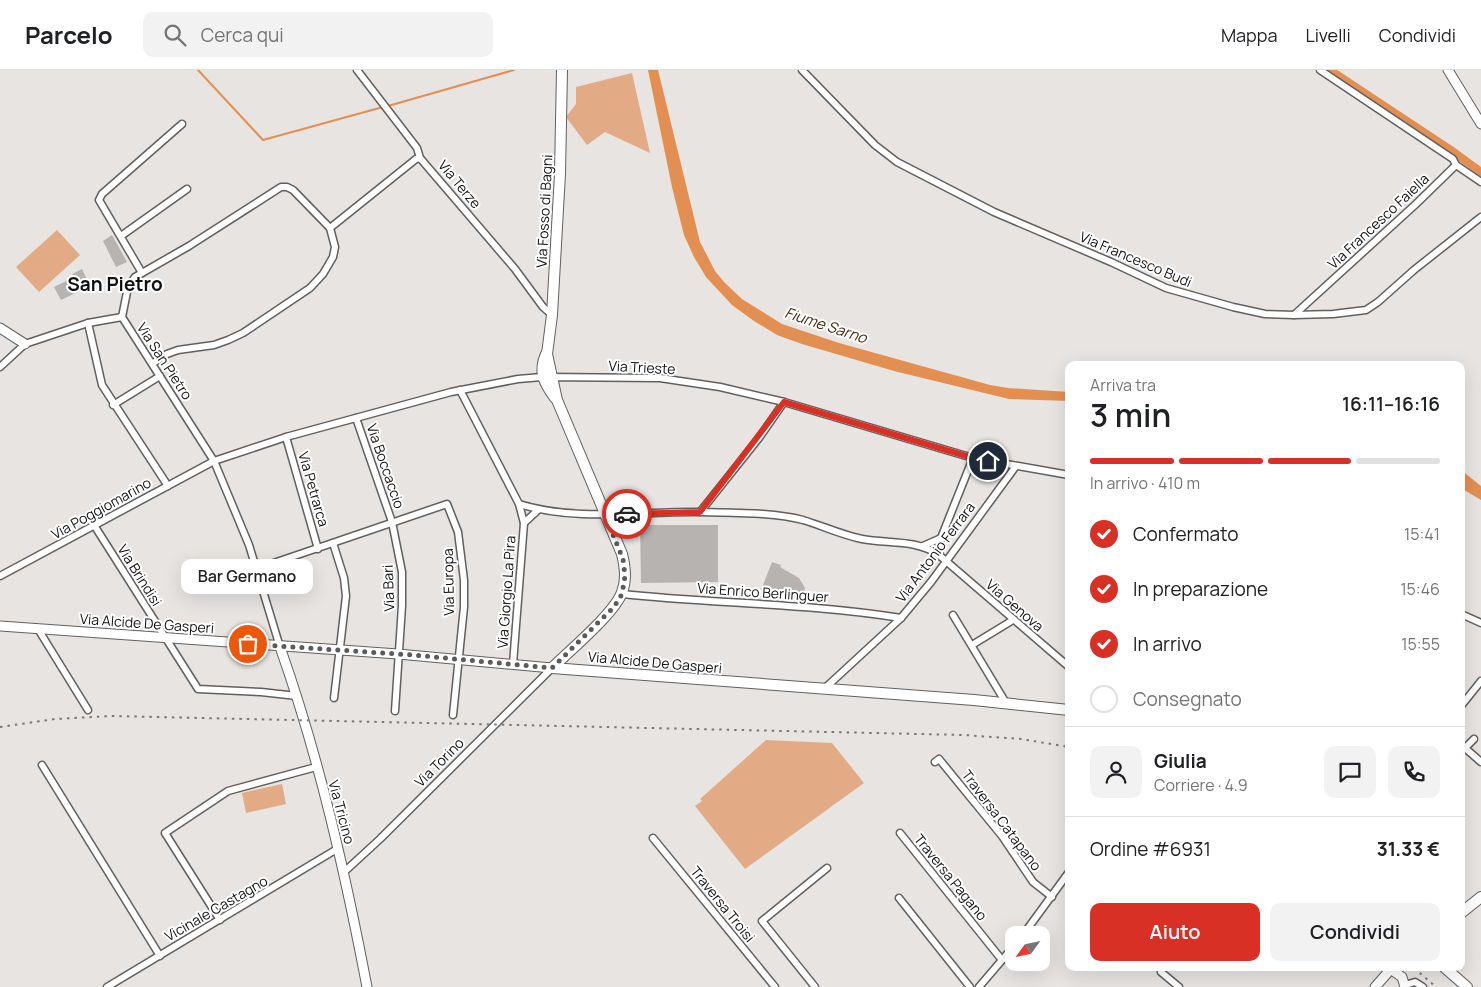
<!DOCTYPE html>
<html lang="it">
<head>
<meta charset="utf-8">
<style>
	body { margin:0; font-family:Manrope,sans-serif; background:#f2f2f2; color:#202124; height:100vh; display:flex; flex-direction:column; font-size:19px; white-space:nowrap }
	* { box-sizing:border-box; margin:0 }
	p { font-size:16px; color:#757577 }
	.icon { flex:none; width:28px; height:28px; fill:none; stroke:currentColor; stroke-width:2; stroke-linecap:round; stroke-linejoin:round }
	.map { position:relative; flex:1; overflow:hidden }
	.drawer { position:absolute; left:1065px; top:291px; width:400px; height:610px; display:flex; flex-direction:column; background:#fff; border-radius:10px; box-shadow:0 5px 20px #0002 }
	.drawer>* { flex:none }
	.needle { width:32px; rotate:237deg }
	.controls { position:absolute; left:1005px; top:856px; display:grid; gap:10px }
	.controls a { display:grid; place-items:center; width:45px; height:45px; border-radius:10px; background:#fff; box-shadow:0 5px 20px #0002; font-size:25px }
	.pin { position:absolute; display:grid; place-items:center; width:42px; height:42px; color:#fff; margin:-21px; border:2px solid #fff; border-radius:50%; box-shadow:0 1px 5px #0007 }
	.courier { position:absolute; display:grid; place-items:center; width:50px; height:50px; margin:-25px; border:4px solid #d93025; border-radius:50%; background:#fff; color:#222; box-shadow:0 1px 6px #0007 }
	.bubble { position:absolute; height:35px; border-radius:10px; background:#fff; box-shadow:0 5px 20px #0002; font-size:16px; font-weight:600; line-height:35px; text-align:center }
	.head em { font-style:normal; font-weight:600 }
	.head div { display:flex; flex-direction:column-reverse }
	.head { display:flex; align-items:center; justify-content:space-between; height:85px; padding:0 25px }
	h1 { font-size:32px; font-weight:600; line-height:38px }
	.bar { display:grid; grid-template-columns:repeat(4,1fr); gap:8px 5px; align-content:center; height:60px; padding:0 25px }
	.bar i { height:6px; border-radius:4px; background:#e0e0e0 }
	.bar .active { background:#d93025 }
	.bar p { grid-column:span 4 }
	.line { display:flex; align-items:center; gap:12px; padding:0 25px; border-top:1px solid #e0e0e0 }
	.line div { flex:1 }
	.round { display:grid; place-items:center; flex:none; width:52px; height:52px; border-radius:10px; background:#f2f2f2 }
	ol { padding:0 25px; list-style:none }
	li { display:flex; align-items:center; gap:15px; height:55px }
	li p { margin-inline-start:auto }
	li .icon { padding:5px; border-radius:50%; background:#d93025; color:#fff; stroke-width:4 }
	li:last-child { color:#757577 }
	li i { width:28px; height:28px; border:2px solid #e0e0e0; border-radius:50% }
	.action { display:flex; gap:10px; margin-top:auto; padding:10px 25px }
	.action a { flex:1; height:58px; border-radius:10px; background:#d93025; color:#fff; font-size:20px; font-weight:600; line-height:58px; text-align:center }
	.action a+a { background:#f2f2f2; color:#202124 }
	header { display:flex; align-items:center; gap:30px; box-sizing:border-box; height:70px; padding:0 25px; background:#fff; border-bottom:1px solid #e0e0e0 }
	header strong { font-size:24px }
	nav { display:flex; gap:28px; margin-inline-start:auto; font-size:18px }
	.search { width:350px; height:45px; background:#f2f2f2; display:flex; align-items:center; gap:12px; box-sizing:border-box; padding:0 18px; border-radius:10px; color:#757577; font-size:19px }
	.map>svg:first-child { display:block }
	.green { fill:#e2ab86 }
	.water { fill:#e38f52 }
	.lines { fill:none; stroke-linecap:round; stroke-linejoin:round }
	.stream { stroke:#e38f52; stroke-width:2 }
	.canal { stroke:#e38f52; stroke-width:8 }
	.building { fill:#b6b3b1 }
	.street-casing { stroke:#62605e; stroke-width:9 }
	.secondary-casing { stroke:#62605e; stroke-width:11 }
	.primary-casing { stroke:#62605e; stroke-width:12 }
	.street { stroke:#fff; stroke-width:6 }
	.secondary { stroke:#fff; stroke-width:9 }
	.primary { stroke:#fff; stroke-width:10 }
	.rail { stroke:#7a7877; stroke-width:2; stroke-dasharray:2.5 5; stroke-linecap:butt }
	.done { stroke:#5d5b5a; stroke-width:5; stroke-dasharray:0 9 }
	.route { stroke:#d93025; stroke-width:6 }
	.labels { text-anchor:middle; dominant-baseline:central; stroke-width:4; stroke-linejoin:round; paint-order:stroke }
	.street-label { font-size:14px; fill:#121111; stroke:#fff }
	.water-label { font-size:15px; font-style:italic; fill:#4b290f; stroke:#fff }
	.district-label { font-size:19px; font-weight:bold; fill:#121111; stroke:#fff }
</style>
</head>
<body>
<header>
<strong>Parcelo</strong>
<div class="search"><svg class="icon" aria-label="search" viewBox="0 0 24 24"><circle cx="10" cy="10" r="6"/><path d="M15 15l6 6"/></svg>Cerca qui</div>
<nav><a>Mappa</a><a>Livelli</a><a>Condividi</a></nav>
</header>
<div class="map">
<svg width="1481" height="917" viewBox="0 0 1481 917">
	<rect width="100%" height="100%" fill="#e7e4e2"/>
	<!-- green -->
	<g class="green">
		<polygon points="632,3 650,83 605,62 587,75 566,47 576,34 576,17"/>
		<polygon points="57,160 80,185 39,222 16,197"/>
		<polygon points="766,670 832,673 864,713 745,799 695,736 702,731 700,729"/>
		<polygon points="282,714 286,734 246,743 242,723"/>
	</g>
	<!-- water -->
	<g class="water">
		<polygon points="648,0 658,0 700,172 715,201 725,213 742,229 782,254 839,273 990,315 1008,318 1069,322 1069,331 1009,329 894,301 802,274 777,265 754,251 732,235 706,207 694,187 684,165 672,117"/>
		<polygon points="1461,400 1481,416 1481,430 1461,418"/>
	</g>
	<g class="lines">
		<!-- stream -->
		<g class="stream">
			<polyline points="198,0 263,70 383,37"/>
			<polyline points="388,36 514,0"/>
		</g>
		<!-- canal -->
		<polyline class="canal" points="1330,0 1451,80 1481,102"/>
	</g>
	<!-- building -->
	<g class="building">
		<polygon points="112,165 127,192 116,197 103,171"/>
		<polygon points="82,199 90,216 61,230 54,217 74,207 72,204"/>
		<polygon points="640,455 718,455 718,512 641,513"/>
		<polygon points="772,492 781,495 780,497 799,508 805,518 804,525 793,529 770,520 761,520"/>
	</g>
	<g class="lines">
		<!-- street casing -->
		<g class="street-casing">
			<g id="street">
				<polyline points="357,0 417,78 420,88"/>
				<polyline points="802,0 875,75 897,92 994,142 1111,192 1166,218 1233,237 1265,244 1294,245 1333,244 1366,240 1378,232 1414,200 1481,147"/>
				<polyline points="1320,0 1453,89 1456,95"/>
				<polyline points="330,158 416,89 420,88 515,199 543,237 552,245"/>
				<polyline points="121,166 187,119"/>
				<polyline points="142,203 99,130 102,124 182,54"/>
				<polyline points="1294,245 1416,134 1456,95 1481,112"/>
				<polyline points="88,253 102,315 168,416"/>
				<polyline points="152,294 167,284 178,280 214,275 228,270 243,263 310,218 323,204 333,187 335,177 330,158 293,120 287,117 281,117 189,176 135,207 128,217 122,247 214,391 249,475 280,577"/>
				<polyline points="0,297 25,274 88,253 122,247"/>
				<polyline points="460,320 519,434 524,453 513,594"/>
				<polyline points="113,335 160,306"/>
				<polyline points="356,348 392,452 402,502 402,536 395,641"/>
				<polyline points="286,367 318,479"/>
				<path d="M 519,434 C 577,452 641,441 701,442 C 733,443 773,442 803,450 C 823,456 842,465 862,469 C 888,474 916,469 939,485 L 1069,597"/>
				<polyline points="700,442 759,368 784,332"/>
				<polyline points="524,453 538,440"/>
				<polyline points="94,455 198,619 261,622 297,626"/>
				<polyline points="333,473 344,508 346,526 334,628"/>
				<polyline points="923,476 941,468"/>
				<polyline points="939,485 941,468 973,388"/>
				<polyline points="256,499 447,434 458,462 464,510 464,537 453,645"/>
				<polyline points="0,506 214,391 286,367 451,322 518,309 542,307 660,308 720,317 784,332 973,388 1069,405"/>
				<path d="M 622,524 C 715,534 809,533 901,548"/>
				<polyline points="1461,544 1481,553"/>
				<polyline points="953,545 1006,633"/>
				<polyline points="38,559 88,640"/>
				<polyline points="972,575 1013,550"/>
				<polyline points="824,619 901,548 931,512 1016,396"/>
				<polyline points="1461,636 1481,611"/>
				<polyline points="1474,669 1465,678 1481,692"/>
				<polyline points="935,692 939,689 1002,766 1033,812 1052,827"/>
				<polyline points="42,695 160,886"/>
				<polyline points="900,763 1002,890"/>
				<polyline points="653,768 775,917"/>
				<polyline points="343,803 380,769 552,598"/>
				<polyline points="899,828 970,917"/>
				<polyline points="220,850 165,763 228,721 316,697"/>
				<polyline points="1023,865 1069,802"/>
				<polyline points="1161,902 1179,917"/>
				<polyline points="1405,915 1415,912 1423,917"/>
				<polyline points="107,917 337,779"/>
				<polyline points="815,917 762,851 827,798"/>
				<polyline points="979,917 1014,876"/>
			</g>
		</g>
		<!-- secondary casing -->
		<g class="secondary-casing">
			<g id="secondary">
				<polyline points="1448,0 1481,54"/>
				<polyline points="0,258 25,274"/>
				<polyline points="0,556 398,584 552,598"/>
				<path d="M 280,577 C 319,687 345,802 367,917"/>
				<polyline points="1389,898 1402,907 1405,917"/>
				<polyline points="1375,917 1391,899"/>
			</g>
		</g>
		<!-- primary casing -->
		<g class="primary-casing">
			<g id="primary">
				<path d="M 546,284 C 538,302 544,313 555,328"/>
				<path d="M 552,598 C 568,582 616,542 622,522 C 627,510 625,496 622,484 L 557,330 L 547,284 L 552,245 L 560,104 L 562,0"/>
				<polyline points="552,598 974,630 1069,640"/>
				<polyline points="1461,843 1481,827"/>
				<polyline points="1445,898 1467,917"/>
			</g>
		</g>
		<!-- street -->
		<use href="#street" class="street"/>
		<!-- secondary -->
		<use href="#secondary" class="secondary"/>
		<!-- primary -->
		<use href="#primary" class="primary"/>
		<!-- rail -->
		<g class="rail">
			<polyline points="0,657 55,649 111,646 964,665 1021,669 1069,677"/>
			<polyline points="1414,898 1436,917"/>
		</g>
	</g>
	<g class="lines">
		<!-- done -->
		<polyline class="done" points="248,574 413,585 552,598 614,537 622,524 625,506 623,489 605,445 627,444"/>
		<!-- route -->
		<polyline class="route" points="627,444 700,442 784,332 973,388 988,391"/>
	</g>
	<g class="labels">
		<!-- street labels -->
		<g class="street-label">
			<text transform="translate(460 114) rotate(50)">Via Terze</text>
			<text transform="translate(544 141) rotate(-87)">Via Fosso di Bagni</text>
			<text transform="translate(1378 151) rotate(-43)">Via Francesco Faiella</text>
			<text transform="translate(1136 189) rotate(23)">Via Francesco Budi</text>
			<text transform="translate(165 291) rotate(57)">Via San Pietro</text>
			<text transform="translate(642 297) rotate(3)">Via Trieste</text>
			<text transform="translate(386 396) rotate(71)">Via Boccaccio</text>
			<text transform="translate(314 419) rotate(74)">Via Petrarca</text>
			<text transform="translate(101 438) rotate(-29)">Via Poggiomarino</text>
			<text transform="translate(935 482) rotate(-53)">Via Antonio Ferrara</text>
			<text transform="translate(140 505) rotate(58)">Via Brindisi</text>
			<text transform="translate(448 512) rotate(-91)">Via Europa</text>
			<text transform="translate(388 518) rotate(-92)">Via Bari</text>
			<text transform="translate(506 522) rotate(-86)">Via Giorgio La Pira</text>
			<text transform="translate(763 522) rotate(4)">Via Enrico Berlinguer</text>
			<text transform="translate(1015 535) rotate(41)">Via Genova</text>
			<text transform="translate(147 553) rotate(4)">Via Alcide De Gasperi</text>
			<text transform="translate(655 592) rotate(5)">Via Alcide De Gasperi</text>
			<text transform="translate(439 692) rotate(-45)">Via Torino</text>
			<text transform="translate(342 742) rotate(75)">Via Tricino</text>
			<text transform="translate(1002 750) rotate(53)">Traversa Catapano</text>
			<text transform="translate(951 807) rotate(51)">Traversa Pagano</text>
			<text transform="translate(723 834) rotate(51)">Traversa Troisi</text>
			<text transform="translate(216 838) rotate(-30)">Vicinale Castagno</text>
		</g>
		<!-- water labels -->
		<g class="water-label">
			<text transform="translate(826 255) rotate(18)">Fiume Sarno</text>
		</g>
		<!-- district labels -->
		<g class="district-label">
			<text x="115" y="214">San Pietro</text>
		</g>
	</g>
</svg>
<div class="controls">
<a><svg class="needle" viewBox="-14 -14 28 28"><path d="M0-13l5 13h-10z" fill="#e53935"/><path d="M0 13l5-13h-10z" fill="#757577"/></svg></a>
</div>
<div class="pin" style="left:248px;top:574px;background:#ea580c"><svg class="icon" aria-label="bag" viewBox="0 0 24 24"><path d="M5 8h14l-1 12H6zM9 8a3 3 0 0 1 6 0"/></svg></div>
<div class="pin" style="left:988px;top:391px;background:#1f2937"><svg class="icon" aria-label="home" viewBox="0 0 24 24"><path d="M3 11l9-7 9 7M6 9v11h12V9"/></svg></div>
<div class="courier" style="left:627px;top:444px"><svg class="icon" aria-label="car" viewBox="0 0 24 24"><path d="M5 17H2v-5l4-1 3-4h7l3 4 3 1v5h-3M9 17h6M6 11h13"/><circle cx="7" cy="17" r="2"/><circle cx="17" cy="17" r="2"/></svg></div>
<div class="bubble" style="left:181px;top:489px;width:132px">Bar Germano</div>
<section class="drawer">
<div class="head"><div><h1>3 min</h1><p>Arriva tra</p></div><em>16:11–16:16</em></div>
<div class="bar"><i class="active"></i><i class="active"></i><i class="active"></i><i></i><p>In arrivo · 410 m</p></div>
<ol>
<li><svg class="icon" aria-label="check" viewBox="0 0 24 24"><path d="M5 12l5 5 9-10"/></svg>Confermato<p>15:41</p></li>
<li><svg class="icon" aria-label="check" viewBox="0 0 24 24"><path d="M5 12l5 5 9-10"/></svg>In preparazione<p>15:46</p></li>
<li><svg class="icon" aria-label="check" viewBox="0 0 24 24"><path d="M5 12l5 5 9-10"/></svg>In arrivo<p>15:55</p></li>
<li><i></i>Consegnato</li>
</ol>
<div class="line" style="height:90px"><a class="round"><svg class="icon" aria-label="person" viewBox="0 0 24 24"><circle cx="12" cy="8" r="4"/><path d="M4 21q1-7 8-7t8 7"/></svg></a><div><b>Giulia</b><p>Corriere · 4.9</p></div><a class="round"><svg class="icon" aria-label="chat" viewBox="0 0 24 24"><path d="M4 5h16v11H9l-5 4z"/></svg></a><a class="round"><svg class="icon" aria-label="phone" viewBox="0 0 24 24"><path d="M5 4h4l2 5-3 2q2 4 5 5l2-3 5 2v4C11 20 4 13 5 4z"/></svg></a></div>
<div class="line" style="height:65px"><div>Ordine #6931</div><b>31.33 €</b></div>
<div class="action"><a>Aiuto</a><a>Condividi</a></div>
</section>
</div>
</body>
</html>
